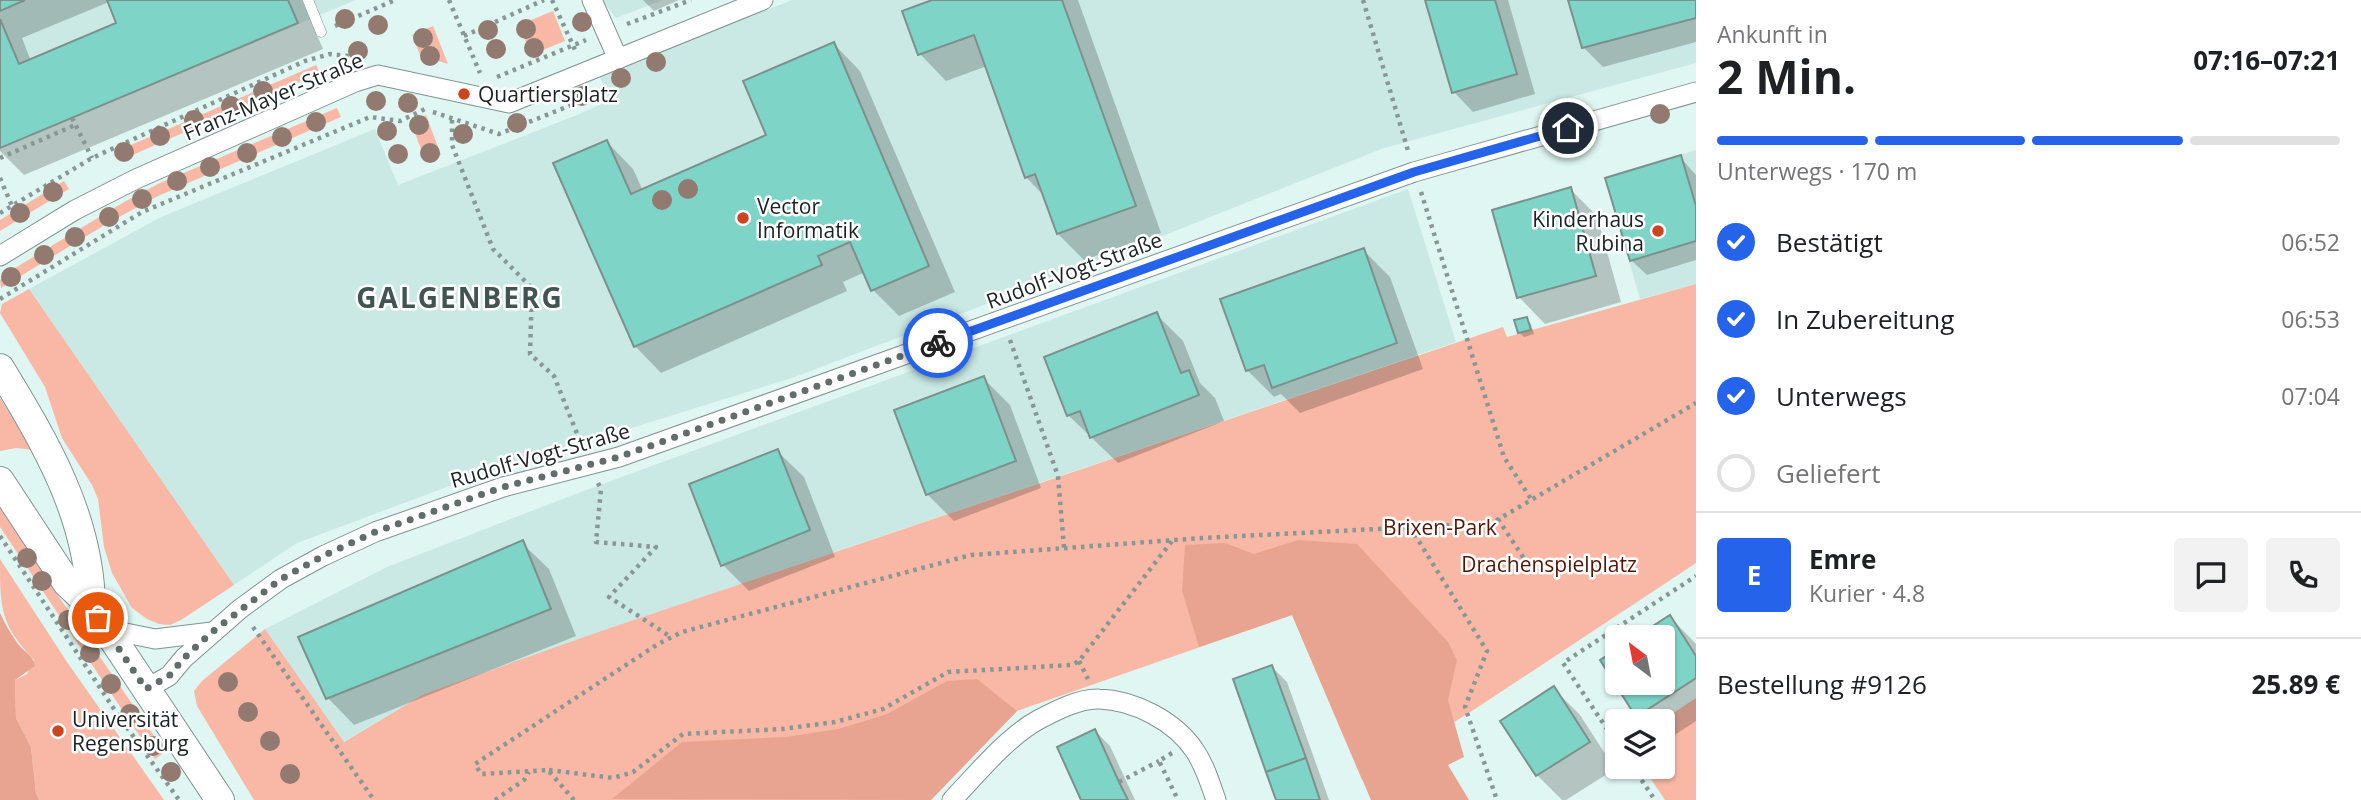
<!DOCTYPE html>
<html lang="de">
<head>
<meta charset="utf-8">
<style>
	body { margin:0; font-family:"Open Sans",sans-serif; background:#f2f2f2; color:#202124; height:100vh; display:flex; flex-direction:column; font-size:26px; white-space:nowrap }
	* { box-sizing:border-box; margin:0 }
	p { font-size:23px; color:#757577 }
	.icon { flex:none; width:38px; height:38px; fill:none; stroke:currentColor; stroke-width:2; stroke-linecap:round; stroke-linejoin:round }
	.map { position:relative; flex:1; overflow:hidden }
	.side { display:flex; flex-direction:column; background:#fff; width:665px }
	.side>* { flex:none }
	.needle { width:46px; rotate:328deg }
	.fabs { position:absolute; left:1605px; top:625px; display:grid; gap:14px }
	.fabs a { display:grid; place-items:center; width:70px; height:70px; border-radius:7px; background:#fff; box-shadow:0 2px 5px #0004; font-size:35px }
	.pin { position:absolute; display:grid; place-items:center; width:60px; height:60px; color:#fff; margin:-30px; border:4px solid #fff; border-radius:50%; box-shadow:0 2px 7px #0007 }
	.courier { position:absolute; display:grid; place-items:center; width:70px; height:70px; margin:-35px; border:5px solid #2563eb; border-radius:50%; background:#fff; color:#222; box-shadow:0 2px 9px #0007 }
	.head em { font-style:normal; font-weight:700 }
	.head div { display:flex; flex-direction:column-reverse }
	.head { display:flex; align-items:center; justify-content:space-between; height:119px; padding:0 21px }
	h1 { font-size:46px; font-weight:700; line-height:52px }
	.bar { display:grid; grid-template-columns:repeat(4,1fr); gap:10px 7px; align-content:center; height:84px; padding:0 21px }
	.bar i { height:9px; border-radius:5px; background:#e0e0e0 }
	.bar .on { background:#2563eb }
	.bar p { grid-column:span 4 }
	.line { display:flex; align-items:center; gap:18px; padding:0 21px; border-top:2px solid #e0e0e0 }
	.line div { flex:1 }
	.round { display:grid; place-items:center; flex:none; width:74px; height:74px; border-radius:7px; background:#f2f2f2 }
	ol { padding:0 21px; list-style:none }
	li { display:flex; align-items:center; gap:21px; height:77px }
	li p { margin-inline-start:auto }
	li .icon { padding:7px; border-radius:50%; background:#2563eb; color:#fff; stroke-width:4 }
	li:last-child { color:#757577 }
	li i { width:38px; height:38px; border:4px solid #e0e0e0; border-radius:50% }
	main { display:flex; flex:1; min-height:0 }
	.map>svg:first-child { display:block }
	.built { fill:#cae9e4 }
	.green { fill:#f9b8a6 }
	.forest { fill:#e9a491 }
	.shadow { fill:#0003; fill-rule:evenodd }
	.building { fill:#7ed5c7; stroke:#7c908c; stroke-width:2 }
	.lines { fill:none; stroke-linecap:round; stroke-linejoin:round }
	.lane-casing { stroke:#809491; stroke-width:11 }
	.street-casing { stroke:#809491; stroke-width:21 }
	.secondary-casing { stroke:#809491; stroke-width:30 }
	.path { stroke:#889795; stroke-width:4.5; stroke-dasharray:3.5 5; stroke-linecap:butt }
	.lane { stroke:#fff; stroke-width:10 }
	.street { stroke:#fff; stroke-width:19 }
	.secondary { stroke:#fff; stroke-width:28 }
	.tree { fill:#927a70 }
	.done { stroke:#606d6b; stroke-width:7; stroke-dasharray:0 12.6 }
	.route { stroke:#2563eb; stroke-width:9 }
	.poi-dot { fill:#cd441e; stroke:#fff; stroke-width:2.5 }
	.labels { text-anchor:middle; dominant-baseline:central; stroke-width:5; stroke-linejoin:round; paint-order:stroke }
	.poi-label { font-size:21px; fill:#1b2322; stroke:#fff; text-anchor:start }
	.street-label { font-size:21px; fill:#1b2322; stroke:#fff }
	.park-label { font-size:21px; fill:#521505; stroke:#fff }
	.district-label { font-size:28px; font-weight:bold; letter-spacing:2px; fill:#425451; stroke:#fff }
</style>
</head>
<body>
<main>
<div class="map">
<svg width="1696" height="800" viewBox="0 0 1696 800">
	<rect width="100%" height="100%" fill="#e0f6f2"/>
	<!-- built -->
	<g class="built">
		<polygon points="0,0 356,0 0,148"/>
		<polygon points="602,0 663,0 616,18"/>
		<polygon points="792,0 1696,0 1696,63 1384,148 1115,255 792,378 471,478 297,543 234,585 29,289 161,217 375,129 398,185 577,115 608,101 600,76"/>
		<polygon points="1696,150 1696,284 1640,299 1605,178"/>
		<polygon points="1408,189 1456,342 601,631 448,686 424,694 343,742 265,629 387,567 578,493"/>
	</g>
	<!-- green -->
	<g class="green">
		<polygon points="553,11 565,41 531,55 519,25"/>
		<polygon points="433,26 448,64 420,55 412,35"/>
		<polygon points="316,65 320,73 121,160 117,151"/>
		<polygon points="337,108 341,117 158,196 108,223 1,288 0,280 15,268 124,202 160,183"/>
		<polygon points="426,115 441,155 425,160 411,122"/>
		<polygon points="64,181 69,189 0,231 0,220"/>
		<polygon points="1696,284 1696,563 1475,709 1362,780 1292,615 1017,711 931,800 254,800 197,706 194,691 202,681 265,629 344,742 424,694 601,631 1503,327 1507,337"/>
		<polygon points="29,289 234,585 181,620 170,625 159,624 147,619 132,608 112,573 104,547 98,499 92,485 62,438 45,387 0,313 2,304"/>
		<polygon points="0,398 33,450 16,448 0,451"/>
		<polygon points="0,505 46,578 165,752 155,759 0,527"/>
		<path d="M 0,559 L 67,662 L 164,800 L 39,800 L 36,793 L 31,747 L 16,718 L 15,680 L 27,674 L 34,660 C 0,624 0,608 0,559 Z"/>
		<polygon points="1696,698 1696,800 1665,800 1643,767 1662,766 1661,721"/>
	</g>
	<!-- forest -->
	<g class="forest">
		<polygon points="1298,540 1357,544 1448,642 1457,660 1448,700 1464,757 1448,765 1469,800 1371,800 1292,615 1199,647 1182,591 1185,545 1225,543 1254,554"/>
		<path d="M 0,613 C 5,624 11,634 18,644 C 24,652 34,656 35,666 L 15,680 L 16,718 L 31,747 L 36,793 L 39,800 L 0,800 Z"/>
		<polygon points="977,679 1017,711 931,800 612,799 682,742 785,737 838,729 887,714 947,681"/>
	</g>
	<!-- shadow -->
	<g class="shadow">
		<path d="M 0,0 L 302,0 L 323,49 L 24,175 L 0,151 ZM 109,2 L 118,24 L 31,61 L 22,38 Z"/>
		<polygon points="643,0 679,0 654,11"/>
		<polygon points="937,0 1078,0 1161,233 1084,260 1058,234 1044,196 1026,177 987,66 946,81 920,54 905,12"/>
		<polygon points="1427,0 1508,0 1535,94 1473,112 1454,92"/>
		<polygon points="1570,0 1696,0 1696,42 1603,67 1583,47"/>
		<polygon points="834,44 860,71 955,292 899,316 873,290 865,272 843,282 847,291 661,373 635,346 607,142 633,169 643,191 769,136"/>
		<polygon points="1680,157 1696,175 1696,260 1647,275 1631,260"/>
		<polygon points="1570,189 1597,216 1621,302 1545,324 1519,297"/>
		<polygon points="1363,250 1390,277 1423,369 1300,413 1281,394 1274,397 1247,370"/>
		<polygon points="1157,315 1183,341 1200,383 1215,398 1224,421 1118,463 1068,415"/>
		<polygon points="1527,319 1531,324 1534,334 1524,337 1519,332"/>
		<polygon points="983,378 1010,405 1041,488 954,521 927,494"/>
		<polygon points="777,451 804,477 835,557 749,591 723,565"/>
		<polygon points="522,543 549,569 576,636 354,725 328,698 300,638"/>
		<polygon points="1670,617 1696,644 1696,721 1664,742 1662,721 1643,721 1637,716 1602,660 1617,651 1617,682 1662,682 1662,637 1639,637"/>
		<polygon points="1272,667 1287,682 1329,800 1278,800"/>
		<polygon points="1554,689 1580,715 1615,769 1566,800 1562,800 1537,775 1503,722"/>
		<polygon points="1095,731 1110,746 1135,800 1083,800"/>
	</g>
	<!-- building -->
	<g class="building">
		<polygon points="0,0 25,0 0,11"/>
		<polygon points="107,0 288,0 298,23 0,148 0,19 19,64 116,23"/>
		<polygon points="932,0 1062,0 1136,206 1057,234 1035,174 1025,178 974,35 918,55 902,11"/>
		<polygon points="1425,0 1495,0 1517,74 1452,93"/>
		<polygon points="1568,0 1696,0 1696,18 1582,48"/>
		<polygon points="834,42 929,266 871,291 850,242 818,256 822,265 634,347 553,163 607,140 631,194 766,135 743,81"/>
		<polygon points="1681,155 1696,206 1696,241 1630,261 1605,178"/>
		<polygon points="1571,187 1596,276 1517,298 1492,210"/>
		<polygon points="1364,248 1397,343 1272,388 1264,365 1246,371 1220,299"/>
		<polygon points="1157,312 1181,373 1189,370 1199,395 1090,438 1080,411 1067,416 1044,357"/>
		<polygon points="1527,317 1531,330 1518,333 1514,320"/>
		<polygon points="984,376 1016,461 926,495 894,410"/>
		<polygon points="778,449 810,530 721,566 689,484"/>
		<polygon points="523,540 551,609 326,699 298,637"/>
		<polygon points="1670,615 1696,656 1696,678 1636,717 1600,660 1617,649 1617,682 1662,682 1662,637 1636,637"/>
		<polygon points="1272,665 1306,758 1266,772 1233,679"/>
		<polygon points="1554,686 1590,742 1536,776 1500,721"/>
		<polygon points="1095,729 1119,782 1128,800 1081,800 1057,747"/>
		<polygon points="1306,758 1320,800 1276,800 1266,772"/>
	</g>
	<g class="lines">
		<!-- lane casing -->
		<g class="lane-casing">
			<polyline id="lane" points="308,0 321,32"/>
		</g>
		<!-- street casing -->
		<g class="street-casing">
			<g id="street">
				<polyline points="592,0 618,59"/>
				<polyline points="0,256 75,210 136,179 355,82 378,75 509,103 763,0"/>
				<polyline points="106,629 155,639 212,632"/>
				<polyline points="146,689 169,676 184,658 240,609 281,579 323,556 375,532 503,487 619,457 1414,172 1696,92"/>
				<path d="M 952,800 C 977,774 1007,737 1038,720 C 1055,711 1080,698 1099,699 C 1134,700 1175,721 1195,751 C 1205,766 1210,783 1216,800"/>
			</g>
		</g>
		<!-- secondary casing -->
		<g class="secondary-casing">
			<g id="secondary">
				<path d="M 0,368 C 45,442 90,517 91,606"/>
				<polyline points="0,481 67,583 91,606 220,800"/>
			</g>
		</g>
		<!-- path -->
		<g class="path">
			<polyline points="449,0 480,73"/>
			<polyline points="552,0 577,54"/>
			<polyline points="1363,0 1409,154"/>
			<polyline points="627,24 691,0"/>
			<polyline points="335,26 395,0"/>
			<polyline points="464,36 544,0"/>
			<polyline points="497,77 586,40"/>
			<polyline points="433,112 499,134 594,96 592,92"/>
			<polyline points="72,118 92,158"/>
			<polyline points="452,120 452,145 493,249 532,288 530,354 554,376 582,446"/>
			<polyline points="0,158 75,125"/>
			<polyline points="0,178 12,206"/>
			<polyline points="1421,192 1504,457 1531,499"/>
			<polyline points="0,213 92,158 305,61 330,54 357,57"/>
			<polyline points="0,299 142,212 370,117 400,121 425,109"/>
			<polyline points="1010,340 1058,476 1064,548"/>
			<polyline points="598,483 601,489 596,542 656,547 609,597 671,637"/>
			<polyline points="1498,519 1525,560"/>
			<polyline points="1410,527 1487,651 1465,707 1497,800"/>
			<polyline points="0,536 118,715 179,800"/>
			<polyline points="253,627 374,800"/>
			<polyline points="1079,661 1088,679"/>
			<polyline points="1617,744 1563,663 1696,576"/>
			<polyline points="1172,753 1159,761 1178,800"/>
			<polyline points="1632,766 1655,800"/>
			<polyline points="549,770 613,778 633,772 683,734 782,729 835,722 883,709 948,672 1072,665 1079,661 1172,541"/>
			<polyline points="1119,782 1159,761"/>
			<polyline points="495,800 524,780 529,772"/>
			<polyline points="574,800 548,770 481,774 475,764 658,644 682,632 971,555 1203,538 1492,523 1696,403"/>
		</g>
		<!-- lane -->
		<use href="#lane" class="lane"/>
		<!-- street -->
		<use href="#street" class="street"/>
		<!-- secondary -->
		<use href="#secondary" class="secondary"/>
	</g>
	<!-- trees -->
	<g class="tree">
		<circle cx="345" cy="19" r="10"/>
		<circle cx="582" cy="22" r="10"/>
		<circle cx="378" cy="25" r="10"/>
		<circle cx="526" cy="29" r="10"/>
		<circle cx="488" cy="30" r="10"/>
		<circle cx="423" cy="38" r="10"/>
		<circle cx="534" cy="48" r="10"/>
		<circle cx="496" cy="49" r="10"/>
		<circle cx="358" cy="51" r="10"/>
		<circle cx="430" cy="56" r="10"/>
		<circle cx="656" cy="62" r="10"/>
		<circle cx="621" cy="78" r="10"/>
		<circle cx="263" cy="91" r="10"/>
		<circle cx="582" cy="96" r="10"/>
		<circle cx="376" cy="101" r="10"/>
		<circle cx="408" cy="103" r="10"/>
		<circle cx="231" cy="106" r="10"/>
		<circle cx="1660" cy="114" r="10"/>
		<circle cx="194" cy="120" r="10"/>
		<circle cx="316" cy="122" r="10"/>
		<circle cx="517" cy="123" r="10"/>
		<circle cx="419" cy="125" r="10"/>
		<circle cx="387" cy="131" r="10"/>
		<circle cx="463" cy="134" r="10"/>
		<circle cx="1587" cy="135" r="10"/>
		<circle cx="160" cy="136" r="10"/>
		<circle cx="282" cy="137" r="10"/>
		<circle cx="124" cy="152" r="10"/>
		<circle cx="247" cy="153" r="10"/>
		<circle cx="430" cy="153" r="10"/>
		<circle cx="398" cy="154" r="10"/>
		<circle cx="210" cy="167" r="10"/>
		<circle cx="177" cy="181" r="10"/>
		<circle cx="688" cy="189" r="10"/>
		<circle cx="53" cy="192" r="10"/>
		<circle cx="142" cy="199" r="10"/>
		<circle cx="662" cy="200" r="10"/>
		<circle cx="20" cy="213" r="10"/>
		<circle cx="109" cy="217" r="10"/>
		<circle cx="75" cy="237" r="10"/>
		<circle cx="44" cy="255" r="10"/>
		<circle cx="11" cy="277" r="10"/>
		<circle cx="27" cy="558" r="10"/>
		<circle cx="42" cy="581" r="10"/>
		<circle cx="68" cy="620" r="10"/>
		<circle cx="90" cy="653" r="10"/>
		<circle cx="228" cy="682" r="10"/>
		<circle cx="111" cy="684" r="10"/>
		<circle cx="248" cy="712" r="10"/>
		<circle cx="130" cy="714" r="10"/>
		<circle cx="270" cy="741" r="10"/>
		<circle cx="153" cy="746" r="10"/>
		<circle cx="171" cy="772" r="10"/>
		<circle cx="290" cy="774" r="10"/>
	</g>
	<g class="lines">
		<!-- done -->
		<polyline class="done" points="98,618 146,689 169,676 184,658 212,632 281,579 323,556 375,532 503,487 619,457 938,343"/>
		<!-- route -->
		<polyline class="route" points="938,343 1414,172 1568,128"/>
	</g>
	<!-- markers -->
	<g class="poi-dot">
		<circle cx="464" cy="94" r="7"/>
		<circle cx="743" cy="218" r="7"/>
		<circle cx="1658" cy="231" r="7"/>
		<circle cx="58" cy="731" r="7"/>
	</g>
	<g class="labels">
		<!-- poi labels -->
		<g class="poi-label">
			<text x="478" y="94">Quartiersplatz</text>
			<text x="757" y="206">Vector<tspan x="757" dy="24">Informatik</tspan></text>
			<text x="1644" y="219" text-anchor="end">Kinderhaus<tspan x="1644" dy="24">Rubina</tspan></text>
			<text x="72" y="719">Universität<tspan x="72" dy="24">Regensburg</tspan></text>
		</g>
		<!-- street labels -->
		<g class="street-label">
			<text transform="translate(273 96) rotate(-23)">Franz-Mayer-Straße</text>
			<text transform="translate(1074 270) rotate(-20)">Rudolf-Vogt-Straße</text>
			<text transform="translate(540 455) rotate(-16)">Rudolf-Vogt-Straße</text>
		</g>
		<!-- park labels -->
		<g class="park-label">
			<text x="1440" y="527">Brixen-Park</text>
			<text x="1549" y="564">Drachenspielplatz</text>
		</g>
		<!-- district labels -->
		<g class="district-label">
			<text x="460" y="297">GALGENBERG</text>
		</g>
	</g>
</svg>
<div class="fabs">
<a><svg class="needle" viewBox="-14 -14 28 28"><path d="M0-13l5 13h-10z" fill="#e53935"/><path d="M0 13l5-13h-10z" fill="#757577"/></svg></a>
<a><svg class="icon" aria-label="layers" viewBox="0 0 24 24"><path d="M12 4l9 5-9 5-9-5zM3 14l9 5 9-5"/></svg></a>
</div>
<div class="pin" style="left:98px;top:618px;background:#ea580c"><svg class="icon" aria-label="bag" viewBox="0 0 24 24"><path d="M5 8h14l-1 12H6zM9 8a3 3 0 0 1 6 0"/></svg></div>
<div class="pin" style="left:1568px;top:128px;background:#1f2937"><svg class="icon" aria-label="home" viewBox="0 0 24 24"><path d="M3 11l9-7 9 7M6 9v11h12V9"/></svg></div>
<div class="courier" style="left:938px;top:343px"><svg class="icon" aria-label="bike" viewBox="0 0 24 24"><circle cx="6" cy="16" r="4"/><circle cx="18" cy="16" r="4"/><path d="M6 16l4-8h5l3 8M10 8l3 8H6M13 5h3"/></svg></div>
</div>
<section class="side">
<div class="head"><div><h1>2 Min.</h1><p>Ankunft in</p></div><em>07:16–07:21</em></div>
<div class="bar"><i class="on"></i><i class="on"></i><i class="on"></i><i></i><p>Unterwegs · 170 m</p></div>
<ol>
<li><svg class="icon" aria-label="check" viewBox="0 0 24 24"><path d="M5 12l5 5 9-10"/></svg>Bestätigt<p>06:52</p></li>
<li><svg class="icon" aria-label="check" viewBox="0 0 24 24"><path d="M5 12l5 5 9-10"/></svg>In Zubereitung<p>06:53</p></li>
<li><svg class="icon" aria-label="check" viewBox="0 0 24 24"><path d="M5 12l5 5 9-10"/></svg>Unterwegs<p>07:04</p></li>
<li><i></i>Geliefert</li>
</ol>
<div class="line" style="height:126px"><b class="round" style="background:#2563eb;color:#fff">E</b><div><b>Emre</b><p>Kurier · 4.8</p></div><a class="round"><svg class="icon" aria-label="chat" viewBox="0 0 24 24"><path d="M4 5h16v11H9l-5 4z"/></svg></a><a class="round"><svg class="icon" aria-label="phone" viewBox="0 0 24 24"><path d="M5 4h4l2 5-3 2q2 4 5 5l2-3 5 2v4C11 20 4 13 5 4z"/></svg></a></div>
<div class="line" style="height:91px"><div>Bestellung #9126</div><b>25.89 €</b></div>
</section>
</main>
</body>
</html>
